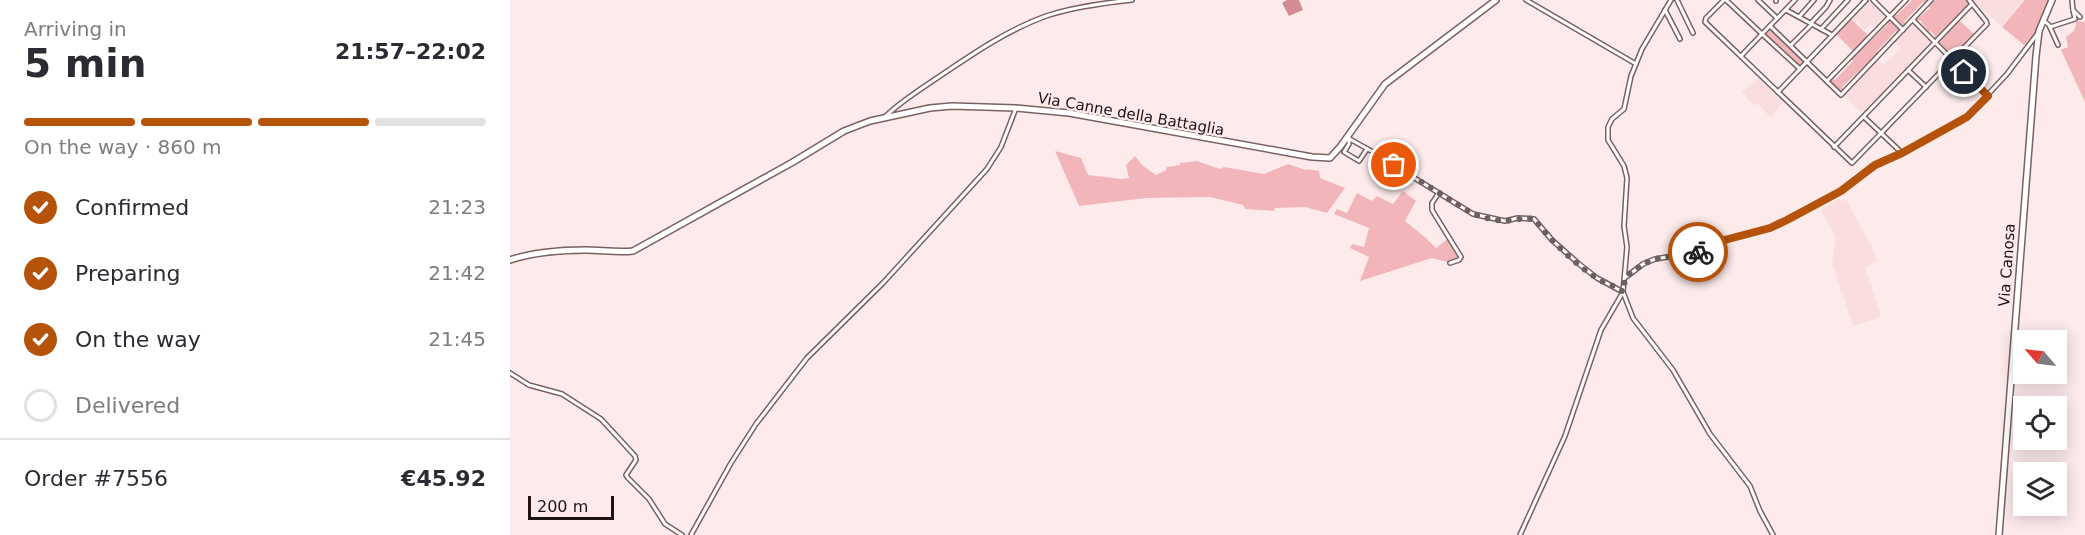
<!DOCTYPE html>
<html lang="en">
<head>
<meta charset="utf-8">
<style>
	body { margin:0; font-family:"DejaVu Sans",sans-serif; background:#f2f2f3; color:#2b2b33; height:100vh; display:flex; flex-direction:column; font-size:22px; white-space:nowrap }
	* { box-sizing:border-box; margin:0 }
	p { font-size:20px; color:#7c7c81 }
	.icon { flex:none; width:33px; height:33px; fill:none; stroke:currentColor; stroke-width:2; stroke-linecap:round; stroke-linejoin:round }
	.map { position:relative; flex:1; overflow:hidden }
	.details { display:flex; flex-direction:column; background:#fff; width:510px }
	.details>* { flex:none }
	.needle { width:39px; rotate:298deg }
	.tools { position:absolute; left:1503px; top:330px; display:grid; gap:12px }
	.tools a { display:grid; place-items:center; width:54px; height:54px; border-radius:0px; background:#fff; box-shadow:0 3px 15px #0003; font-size:30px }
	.scale { position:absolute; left:18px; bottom:15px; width:86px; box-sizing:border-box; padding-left:6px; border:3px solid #1d1314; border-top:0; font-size:16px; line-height:21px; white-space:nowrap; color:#1d1314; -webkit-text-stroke:4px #fdebec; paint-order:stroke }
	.pin { position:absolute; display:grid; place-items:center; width:51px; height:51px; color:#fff; margin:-26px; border:3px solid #fff; border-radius:50%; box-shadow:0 2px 6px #0007 }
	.courier { position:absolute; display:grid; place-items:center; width:60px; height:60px; margin:-30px; border:4px solid #b45309; border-radius:50%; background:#fff; color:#222; box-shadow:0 2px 8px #0007 }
	.summary em { font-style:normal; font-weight:700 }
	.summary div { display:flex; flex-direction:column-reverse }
	.summary { display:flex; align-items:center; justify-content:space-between; height:102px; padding:0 24px }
	h1 { font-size:39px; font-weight:700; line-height:45px }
	.bar { display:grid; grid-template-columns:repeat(4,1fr); gap:9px 6px; align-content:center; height:72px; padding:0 24px }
	.bar i { height:8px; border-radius:4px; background:#e1e1e2 }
	.bar .active { background:#b45309 }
	.bar p { grid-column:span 4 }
	.line { display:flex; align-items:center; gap:15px; padding:0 24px; border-top:2px solid #e1e1e2 }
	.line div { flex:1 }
	ol { padding:0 24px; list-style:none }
	li { display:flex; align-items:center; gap:18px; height:66px }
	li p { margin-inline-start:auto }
	li .icon { padding:6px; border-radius:50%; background:#b45309; color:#fff; stroke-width:4 }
	li:last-child { color:#7c7c81 }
	li i { width:33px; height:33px; border:3px solid #e1e1e2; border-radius:50% }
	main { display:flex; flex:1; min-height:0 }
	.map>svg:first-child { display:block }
	.built { fill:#faddde }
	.green { fill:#f2b6ba }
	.water { fill:#d28d93 }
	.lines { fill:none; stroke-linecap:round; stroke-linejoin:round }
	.street-casing { stroke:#796162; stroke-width:6 }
	.secondary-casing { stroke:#796162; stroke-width:8 }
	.street { stroke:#fff; stroke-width:3 }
	.secondary { stroke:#fff; stroke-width:5 }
	.done { stroke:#6b5f60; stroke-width:6; stroke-dasharray:0 10.8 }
	.route { stroke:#b45309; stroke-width:8 }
	.labels { text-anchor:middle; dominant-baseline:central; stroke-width:4.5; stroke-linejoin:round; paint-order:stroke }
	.street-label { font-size:15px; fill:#1d1314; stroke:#fdebec }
</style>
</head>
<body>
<main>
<section class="details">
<div class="summary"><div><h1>5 min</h1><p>Arriving in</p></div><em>21:57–22:02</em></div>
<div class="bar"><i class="active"></i><i class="active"></i><i class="active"></i><i></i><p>On the way · 860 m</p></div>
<ol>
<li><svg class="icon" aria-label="check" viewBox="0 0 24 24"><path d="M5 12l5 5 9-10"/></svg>Confirmed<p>21:23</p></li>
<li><svg class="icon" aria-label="check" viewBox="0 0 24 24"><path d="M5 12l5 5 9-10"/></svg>Preparing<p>21:42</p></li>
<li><svg class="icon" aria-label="check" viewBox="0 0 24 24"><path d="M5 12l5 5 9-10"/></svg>On the way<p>21:45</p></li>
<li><i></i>Delivered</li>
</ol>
<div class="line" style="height:78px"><div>Order #7556</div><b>€45.92</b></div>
</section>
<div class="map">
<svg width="1575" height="535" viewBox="0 0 1575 535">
	<rect width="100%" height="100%" fill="#fdebec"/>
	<!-- built -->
	<g class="built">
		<polygon points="1359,0 1376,16 1365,27 1361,24 1355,30 1342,17"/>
		<polygon points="1463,0 1514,0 1491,26"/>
		<polygon points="1403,24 1421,42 1355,112 1353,110 1351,112 1333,95 1368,60 1374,65 1391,48 1385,42"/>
		<polygon points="1249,77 1273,102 1261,118 1247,103 1243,105 1232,92"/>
		<polygon points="1329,199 1333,201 1336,199 1368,260 1355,267 1371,317 1343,326 1322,262 1326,237 1311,210"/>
	</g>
	<!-- green -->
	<g class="green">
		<polygon points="1402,0 1418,0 1415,3 1413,2 1394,22 1396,24 1393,26 1383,16 1386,14 1387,15"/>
		<polygon points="1425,0 1457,0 1459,4 1425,39 1424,38 1425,36 1420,31 1418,32 1410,20 1408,22 1406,20 1420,8 1419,6"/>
		<polygon points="1515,0 1540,0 1526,32 1514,45 1492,27"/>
		<polygon points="1341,19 1358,35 1343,51 1326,34"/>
		<polygon points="1379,20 1390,30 1387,32 1386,31 1367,51 1368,53 1332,87 1333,89 1330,91 1320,82 1323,79 1325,80 1343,61 1342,59 1378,24 1377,22"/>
		<polygon points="1449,20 1464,34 1443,57 1428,42"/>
		<polygon points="1567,21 1575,22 1575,102 1551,50 1558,47 1556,37 1564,31"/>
		<polygon points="1260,28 1294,61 1289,66 1255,33"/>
		<polygon points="545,151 571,158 578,175 612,179 619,178 616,165 625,156 633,166 646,175 656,170 657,167 670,165 670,163 687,161 710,169 714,167 754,174 778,164 796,170 797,169 809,171 810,178 835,188 817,213 795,207 765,208 764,211 735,209 733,205 700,197 636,198 569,206"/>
		<polygon points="893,191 906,201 895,221 916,238 926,248 940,237 950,255 949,258 937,262 922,258 850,281 859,257 840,248 842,244 854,247 859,228 824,214 827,209 837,213 847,193 862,201 867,196 883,204"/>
	</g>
	<!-- water -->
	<polygon class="water" points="777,0 789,0 793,10 779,16 772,3"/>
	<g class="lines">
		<!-- street casing -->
		<g class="street-casing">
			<g id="street">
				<polyline points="1016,0 1126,64"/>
				<polyline points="1167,0 1183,33"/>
				<polyline points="1214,0 1196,18 1195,22 1342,163 1477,24 1476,21 1459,0"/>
				<polyline points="1216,0 1252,34 1285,0"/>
				<polyline points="1248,0 1267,18"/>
				<polyline points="1266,0 1266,1"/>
				<polyline points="1363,0 1393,30"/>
				<polyline points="1562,0 1563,10 1570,17"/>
				<polyline points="1155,10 1170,39"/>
				<polyline points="1276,10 1322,35"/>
				<polyline points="1289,17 1304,0"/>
				<polyline points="1403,20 1478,96"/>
				<polyline points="1534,21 1539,25 1548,45"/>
				<polyline points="1301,23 1316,7 1320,0"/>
				<polyline points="1260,26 1331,95 1421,0"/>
				<polyline points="1540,27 1565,19 1563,10"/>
				<polyline points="1311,29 1338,0"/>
				<polyline points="1281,45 1302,24"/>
				<polyline points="1231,56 1252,34 1290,69"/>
				<polyline points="1398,70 1416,87"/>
				<polyline points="1317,81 1396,0"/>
				<polyline points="1268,92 1356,0"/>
				<path d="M 375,117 C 387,104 412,88 427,78 C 461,55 497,30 536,16 C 563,7 593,3 622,0"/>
				<polyline points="1354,117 1392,153"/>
				<polyline points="838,138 863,152"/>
				<polyline points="839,138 839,144 834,152 849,161 857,149"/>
				<polyline points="1324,147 1462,4"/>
				<polyline points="867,155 963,214 995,221 1008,218 1024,219 1042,240 1069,264 1087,278 1113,292 1123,318 1163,370 1200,434 1240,486 1250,511 1263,535"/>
				<polyline points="929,193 922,203 922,210 951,257 949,260 940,263"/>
				<polyline points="1116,277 1133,264 1145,259 1188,252 1207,242 1260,228 1331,191 1365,166 1392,153 1457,117 1497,74 1528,33"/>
				<polyline points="0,373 19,385 52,394 91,419 125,456 126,460 116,475 118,478 139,499 155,524 172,535"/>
				<polyline points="181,535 221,463 246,424 297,358 373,283 477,169 491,147 506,108"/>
				<polyline points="1010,535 1055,436 1091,330 1113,292 1117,247 1114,226 1117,178 1114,166 1098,140 1098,127 1102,119 1114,109 1121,76 1132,49 1161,0"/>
			</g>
		</g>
		<!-- secondary casing -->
		<g class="secondary-casing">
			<g id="secondary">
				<path d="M 0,260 C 24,252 50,250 76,250 C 92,250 107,253 123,251 L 283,162 L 334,131 L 360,121 L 420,108 L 442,106 L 506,108 L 559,113 L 802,157 L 820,158 L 830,147 L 875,84 L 986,0"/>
				<polyline points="1489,535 1526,56 1529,31 1542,0"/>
			</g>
		</g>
		<!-- street -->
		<use href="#street" class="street"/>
		<!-- secondary -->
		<use href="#secondary" class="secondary"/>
	</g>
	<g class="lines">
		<!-- done -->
		<path class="done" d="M 884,165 L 963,214 L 984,220 L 995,221 L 1016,218 L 1024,219 C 1042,242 1064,263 1088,279 C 1096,284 1106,286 1113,292 L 1115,279 L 1118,275 L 1133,264 L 1145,259 L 1188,252"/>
		<!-- route -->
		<polyline class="route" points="1188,252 1207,242 1260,228 1277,220 1331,191 1365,165 1392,153 1457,117 1478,96 1454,72"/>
	</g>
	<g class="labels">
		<!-- street labels -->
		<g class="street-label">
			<text transform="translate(621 114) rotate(10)">Via Canne della Battaglia</text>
			<text transform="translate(1497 265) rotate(-86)">Via Canosa</text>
		</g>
	</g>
</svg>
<div class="tools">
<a><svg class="needle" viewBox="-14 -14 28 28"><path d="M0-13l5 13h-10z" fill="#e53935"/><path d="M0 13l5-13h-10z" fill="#7c7c81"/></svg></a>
<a><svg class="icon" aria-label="locate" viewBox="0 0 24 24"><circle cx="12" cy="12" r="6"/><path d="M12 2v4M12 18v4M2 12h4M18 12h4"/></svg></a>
<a><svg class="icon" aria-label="layers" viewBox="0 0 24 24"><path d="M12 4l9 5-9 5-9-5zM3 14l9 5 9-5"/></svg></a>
</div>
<div class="scale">200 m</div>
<div class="pin" style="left:884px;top:165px;background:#ea580c"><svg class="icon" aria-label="bag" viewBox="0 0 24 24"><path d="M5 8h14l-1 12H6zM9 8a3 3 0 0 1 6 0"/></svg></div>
<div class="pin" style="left:1454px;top:72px;background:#1f2937"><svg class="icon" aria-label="home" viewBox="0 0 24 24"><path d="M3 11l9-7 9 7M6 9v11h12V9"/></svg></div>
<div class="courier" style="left:1188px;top:252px"><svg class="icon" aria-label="bike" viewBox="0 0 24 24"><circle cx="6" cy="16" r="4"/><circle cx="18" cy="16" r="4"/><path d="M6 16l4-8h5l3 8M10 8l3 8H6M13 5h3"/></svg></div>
</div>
</main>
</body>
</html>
